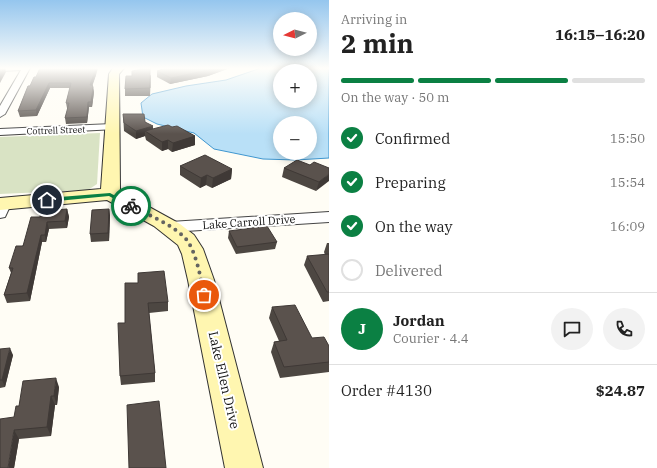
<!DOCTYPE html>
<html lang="en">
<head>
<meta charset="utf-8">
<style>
	body { margin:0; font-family:"IBM Plex Serif",serif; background:#f2f2f2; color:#222; height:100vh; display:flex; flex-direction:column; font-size:15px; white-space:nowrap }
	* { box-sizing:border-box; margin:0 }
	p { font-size:13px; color:#767676 }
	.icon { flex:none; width:22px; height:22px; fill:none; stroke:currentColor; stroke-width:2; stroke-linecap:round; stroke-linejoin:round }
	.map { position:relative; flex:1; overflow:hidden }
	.drawer { display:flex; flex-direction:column; background:#fff; width:328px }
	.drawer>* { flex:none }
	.needle { width:26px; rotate:264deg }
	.fabs { position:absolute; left:273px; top:12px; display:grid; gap:8px }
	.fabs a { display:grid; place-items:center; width:44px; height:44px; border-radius:50%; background:#fff; box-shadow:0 2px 10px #0003; font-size:20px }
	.pin { position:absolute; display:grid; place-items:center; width:34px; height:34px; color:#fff; margin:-17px; border:2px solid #fff; border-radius:50%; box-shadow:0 1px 4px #0007 }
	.courier { position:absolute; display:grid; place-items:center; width:40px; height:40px; margin:-20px; border:3px solid #0b8043; border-radius:50%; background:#fff; color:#222; box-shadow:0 1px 5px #0007 }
	.overview em { font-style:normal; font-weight:700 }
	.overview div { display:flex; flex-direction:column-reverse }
	.overview { display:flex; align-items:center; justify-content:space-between; height:68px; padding:0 12px }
	h1 { font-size:26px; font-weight:700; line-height:30px }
	.bar { display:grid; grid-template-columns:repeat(4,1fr); gap:6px 4px; align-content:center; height:48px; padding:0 12px }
	.bar i { height:5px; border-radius:3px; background:#e0e0e0 }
	.bar .active { background:#0b8043 }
	.bar p { grid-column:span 4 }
	.line { display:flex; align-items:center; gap:10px; padding:0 12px; border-top:1px solid #e0e0e0 }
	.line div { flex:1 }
	.round { display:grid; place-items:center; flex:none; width:42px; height:42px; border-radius:21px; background:#f2f2f2 }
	ol { padding:0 12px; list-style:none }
	li { display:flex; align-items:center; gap:12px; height:44px }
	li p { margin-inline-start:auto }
	li .icon { padding:4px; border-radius:50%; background:#0b8043; color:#fff; stroke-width:4 }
	li:last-child { color:#767676 }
	li i { width:22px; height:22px; border:2px solid #e0e0e0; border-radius:50% }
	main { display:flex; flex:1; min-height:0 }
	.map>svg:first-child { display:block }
	.cemetery { fill:#d9e3c4 }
	.water { fill:#b9e0f7; stroke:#3f96cf; fill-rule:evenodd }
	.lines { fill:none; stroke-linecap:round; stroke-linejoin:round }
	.street-casing { stroke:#444; stroke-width:2 }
	.secondary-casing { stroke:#333; stroke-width:2 }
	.street { fill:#fff; fill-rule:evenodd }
	.secondary { fill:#fff6b0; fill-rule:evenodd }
	.wall { fill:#4d4742 }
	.shaded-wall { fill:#3f3936 }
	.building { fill:#5a524d; stroke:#3f3936 }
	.route { fill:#0b8043 }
	.done { stroke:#646461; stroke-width:4; stroke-dasharray:0 7.2 }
	.labels { text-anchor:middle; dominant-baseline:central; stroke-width:4; stroke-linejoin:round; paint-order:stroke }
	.far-street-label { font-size:9px; fill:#111; stroke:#fff }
	.street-label { font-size:11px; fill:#111; stroke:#fff }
	.near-street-label { font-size:13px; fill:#111; stroke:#fff }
</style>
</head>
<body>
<main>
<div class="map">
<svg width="329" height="468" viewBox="0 0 329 468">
	<rect width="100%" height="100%" fill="#fffdf5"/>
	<!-- cemetery -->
	<polygon class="cemetery" points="100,133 97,184 88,190 0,194 0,137"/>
	<!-- water -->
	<path class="water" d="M 261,68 L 329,68 L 329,158 L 296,160 L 263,159 L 214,149 L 194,133 L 157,124 L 143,117 L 141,103 L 152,94 L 186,86 L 226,80 ZM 280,71 L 310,71 L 310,101 L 280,101 ZM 280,123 L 310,123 L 310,153 L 280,153 Z"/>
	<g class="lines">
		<!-- street casing -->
		<g class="street-casing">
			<g id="street">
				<polygon points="0,68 30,68 5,114 0,117 0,106 21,70 0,71"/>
				<polygon points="112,124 117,127 116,129 0,135 0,129"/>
				<polygon points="4,200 9,201 11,204 5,217 0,218 0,201"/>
				<polygon points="329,212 329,222 170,232 164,230 162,227 164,224 170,222"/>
			</g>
		</g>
		<!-- secondary casing -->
		<g class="secondary-casing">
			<polygon id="secondary" points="113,68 124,68 119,74 120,191 180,224 194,235 203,249 214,280 263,468 225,468 188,280 182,254 178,245 154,226 107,200 0,210 0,198 101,189 109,74"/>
		</g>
		<!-- street -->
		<use href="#street" class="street"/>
		<!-- secondary -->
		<use href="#secondary" class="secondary"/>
	</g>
	<!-- wall -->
	<g class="wall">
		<polygon points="166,68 230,68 208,76 170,84 157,77 157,71"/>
		<polygon points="96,75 92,85 94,92 92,107 89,107 87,123 66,124 65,118 68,108 67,108 66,103 70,88 50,88 37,116 20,117 18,111 28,86"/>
		<polygon points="151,75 150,96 125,96 125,89"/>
		<polygon points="123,114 145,122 153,129 172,127 195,136 195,145 172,152 168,149 162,151 146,140 145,136 136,139 124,131"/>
		<polygon points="310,165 329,168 316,191 282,177 284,168"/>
		<polygon points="180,166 232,169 231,179 212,188 206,185 200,188 180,175"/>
		<polygon points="67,209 69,217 67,228 49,229 46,242 42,242 30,301 7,303 4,295 11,273 9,268 40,217"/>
		<polygon points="109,209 110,216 109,241 91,242 90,234"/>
		<polygon points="229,231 277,242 275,249 236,254 228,238"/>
		<polygon points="327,243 329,243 329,301 323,302 304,265 307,256 325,255 324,252"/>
		<polygon points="125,283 168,302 168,311 149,313 155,373 155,382 121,385 120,376 125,323"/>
		<polygon points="272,307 312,338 329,346 329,372 280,378 271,352 274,342 279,341 269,318"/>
		<polygon points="0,349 13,355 5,387 0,388"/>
		<polygon points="59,387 57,405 55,405 51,436 19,439 14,468 14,417 19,406"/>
	</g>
	<!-- shaded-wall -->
	<g class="shaded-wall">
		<polygon points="4,68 5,68 6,72 0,83 0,75"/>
		<polygon points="96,68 98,68 96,75 91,90 90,85"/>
		<polygon points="214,68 230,68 208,76 170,84 171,78"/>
		<polygon points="49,83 50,88 37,116 36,110"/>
		<polygon points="93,87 94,92 92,107 91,102"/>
		<polygon points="88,102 89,107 87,123 87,117"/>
		<polygon points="153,126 153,134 145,131 145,136 136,139 136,131"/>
		<polygon points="195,136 195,145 172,152 173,143"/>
		<polygon points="168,140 168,149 162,151 162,142"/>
		<polygon points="232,169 231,179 212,188 213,178"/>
		<polygon points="329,174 329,181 316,191 319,182"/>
		<polygon points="207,175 206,185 200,188 201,178"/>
		<polygon points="67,209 69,217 67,228 65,221"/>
		<polygon points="109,209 110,216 109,241 108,233"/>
		<polygon points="47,222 49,229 46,242 45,235"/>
		<polygon points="41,235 42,242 30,301 27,293"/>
		<polygon points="10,348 13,355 5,387 2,380"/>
		<polygon points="56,378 59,387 57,405 54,396"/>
		<polygon points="51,396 55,405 51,436 47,427"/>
		<polygon points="14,430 19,439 14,468 8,468"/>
	</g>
	<!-- building -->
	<g class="building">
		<polygon points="0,68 4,68 0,75"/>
		<polygon points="40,68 96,68 90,85 92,85 93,87 91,102 88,102 87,117 65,118 69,103 66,103 71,83 49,83 36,110 18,111 28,86 30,86 34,77 36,77"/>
		<polygon points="148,68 150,68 150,88 125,89 126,76 132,76 132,71"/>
		<polygon points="166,68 214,68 208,70 171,78 157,71"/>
		<polygon points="123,114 144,114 145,122 153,126 136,131 124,123"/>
		<polygon points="168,125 172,127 177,126 195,136 173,143 168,140 162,142 145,131"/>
		<polygon points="205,155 232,169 213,178 207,175 201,178 180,166"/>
		<polygon points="297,160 310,165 314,162 329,168 329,174 319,182 284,168"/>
		<polygon points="67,209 65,221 47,222 45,235 41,235 27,293 4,295 13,268 9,268 16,246 23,246 31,217 40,217 41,211"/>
		<polygon points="109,209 108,233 90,234 92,210"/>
		<polygon points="267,226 277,242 237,247 229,231"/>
		<polygon points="329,254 329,292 327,292 307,256"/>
		<polygon points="164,271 168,302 148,303 155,373 120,376 118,323 125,323 125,283 138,283 138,273"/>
		<polygon points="295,305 312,338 324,337 329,346 329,362 284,367 274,342 287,340 272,307"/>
		<polygon points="10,348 2,380 0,380 0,349"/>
		<polygon points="56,378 54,396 51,396 47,427 14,430 8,468 0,468 0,419 14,417 16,406 19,406 23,381"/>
		<polygon points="159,401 166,468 129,468 127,405"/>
	</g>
	<!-- sky -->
	<linearGradient id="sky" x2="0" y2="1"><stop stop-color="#95c6ee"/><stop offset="0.51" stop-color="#fffefa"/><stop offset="1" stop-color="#fffefa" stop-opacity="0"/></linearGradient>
	<rect width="329" height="134" fill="url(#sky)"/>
	<!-- route -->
	<polygon class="route" points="110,193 134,206 129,207 109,196 47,202 44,200 47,198"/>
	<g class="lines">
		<!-- done -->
		<path class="done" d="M 131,206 C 148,215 172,224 186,239 C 196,251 201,279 204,295"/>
	</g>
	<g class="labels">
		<!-- far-street labels -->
		<g class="far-street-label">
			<text transform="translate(56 130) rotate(-2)">Cottrell Street</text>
		</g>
		<!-- street labels -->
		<g class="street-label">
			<text transform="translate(249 222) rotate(-4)">Lake Carroll Drive</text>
		</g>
		<!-- near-street labels -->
		<g class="near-street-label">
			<text transform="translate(224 380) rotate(77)">Lake Ellen Drive</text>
		</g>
	</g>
</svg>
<div class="fabs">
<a><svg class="needle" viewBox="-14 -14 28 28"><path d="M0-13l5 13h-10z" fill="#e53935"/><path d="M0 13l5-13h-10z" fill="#767676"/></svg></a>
<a>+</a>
<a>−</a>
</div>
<div class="pin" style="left:204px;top:295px;background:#ea580c"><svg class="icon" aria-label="bag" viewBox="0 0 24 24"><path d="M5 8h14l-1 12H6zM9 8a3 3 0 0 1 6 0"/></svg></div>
<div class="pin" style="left:47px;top:200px;background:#1f2937"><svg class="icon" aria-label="home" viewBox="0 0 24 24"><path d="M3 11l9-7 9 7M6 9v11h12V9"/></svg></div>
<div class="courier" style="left:131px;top:206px"><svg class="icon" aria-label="bike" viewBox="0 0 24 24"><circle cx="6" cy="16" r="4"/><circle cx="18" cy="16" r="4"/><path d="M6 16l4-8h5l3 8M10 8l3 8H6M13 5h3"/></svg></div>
</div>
<section class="drawer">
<div class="overview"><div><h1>2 min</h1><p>Arriving in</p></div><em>16:15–16:20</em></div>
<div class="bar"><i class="active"></i><i class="active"></i><i class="active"></i><i></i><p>On the way · 50 m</p></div>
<ol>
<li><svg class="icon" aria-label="check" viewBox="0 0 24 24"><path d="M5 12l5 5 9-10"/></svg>Confirmed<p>15:50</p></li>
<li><svg class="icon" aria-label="check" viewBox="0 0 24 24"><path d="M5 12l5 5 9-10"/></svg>Preparing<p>15:54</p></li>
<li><svg class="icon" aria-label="check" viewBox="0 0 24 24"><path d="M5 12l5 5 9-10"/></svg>On the way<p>16:09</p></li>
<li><i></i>Delivered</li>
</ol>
<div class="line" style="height:72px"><b class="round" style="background:#0b8043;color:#fff">J</b><div><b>Jordan</b><p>Courier · 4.4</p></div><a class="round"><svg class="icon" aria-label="chat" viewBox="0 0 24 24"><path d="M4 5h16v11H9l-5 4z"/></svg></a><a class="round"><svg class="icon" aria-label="phone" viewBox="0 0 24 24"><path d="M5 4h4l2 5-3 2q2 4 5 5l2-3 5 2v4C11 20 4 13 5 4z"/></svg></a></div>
<div class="line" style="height:52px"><div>Order #4130</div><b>$24.87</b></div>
</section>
</main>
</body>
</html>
